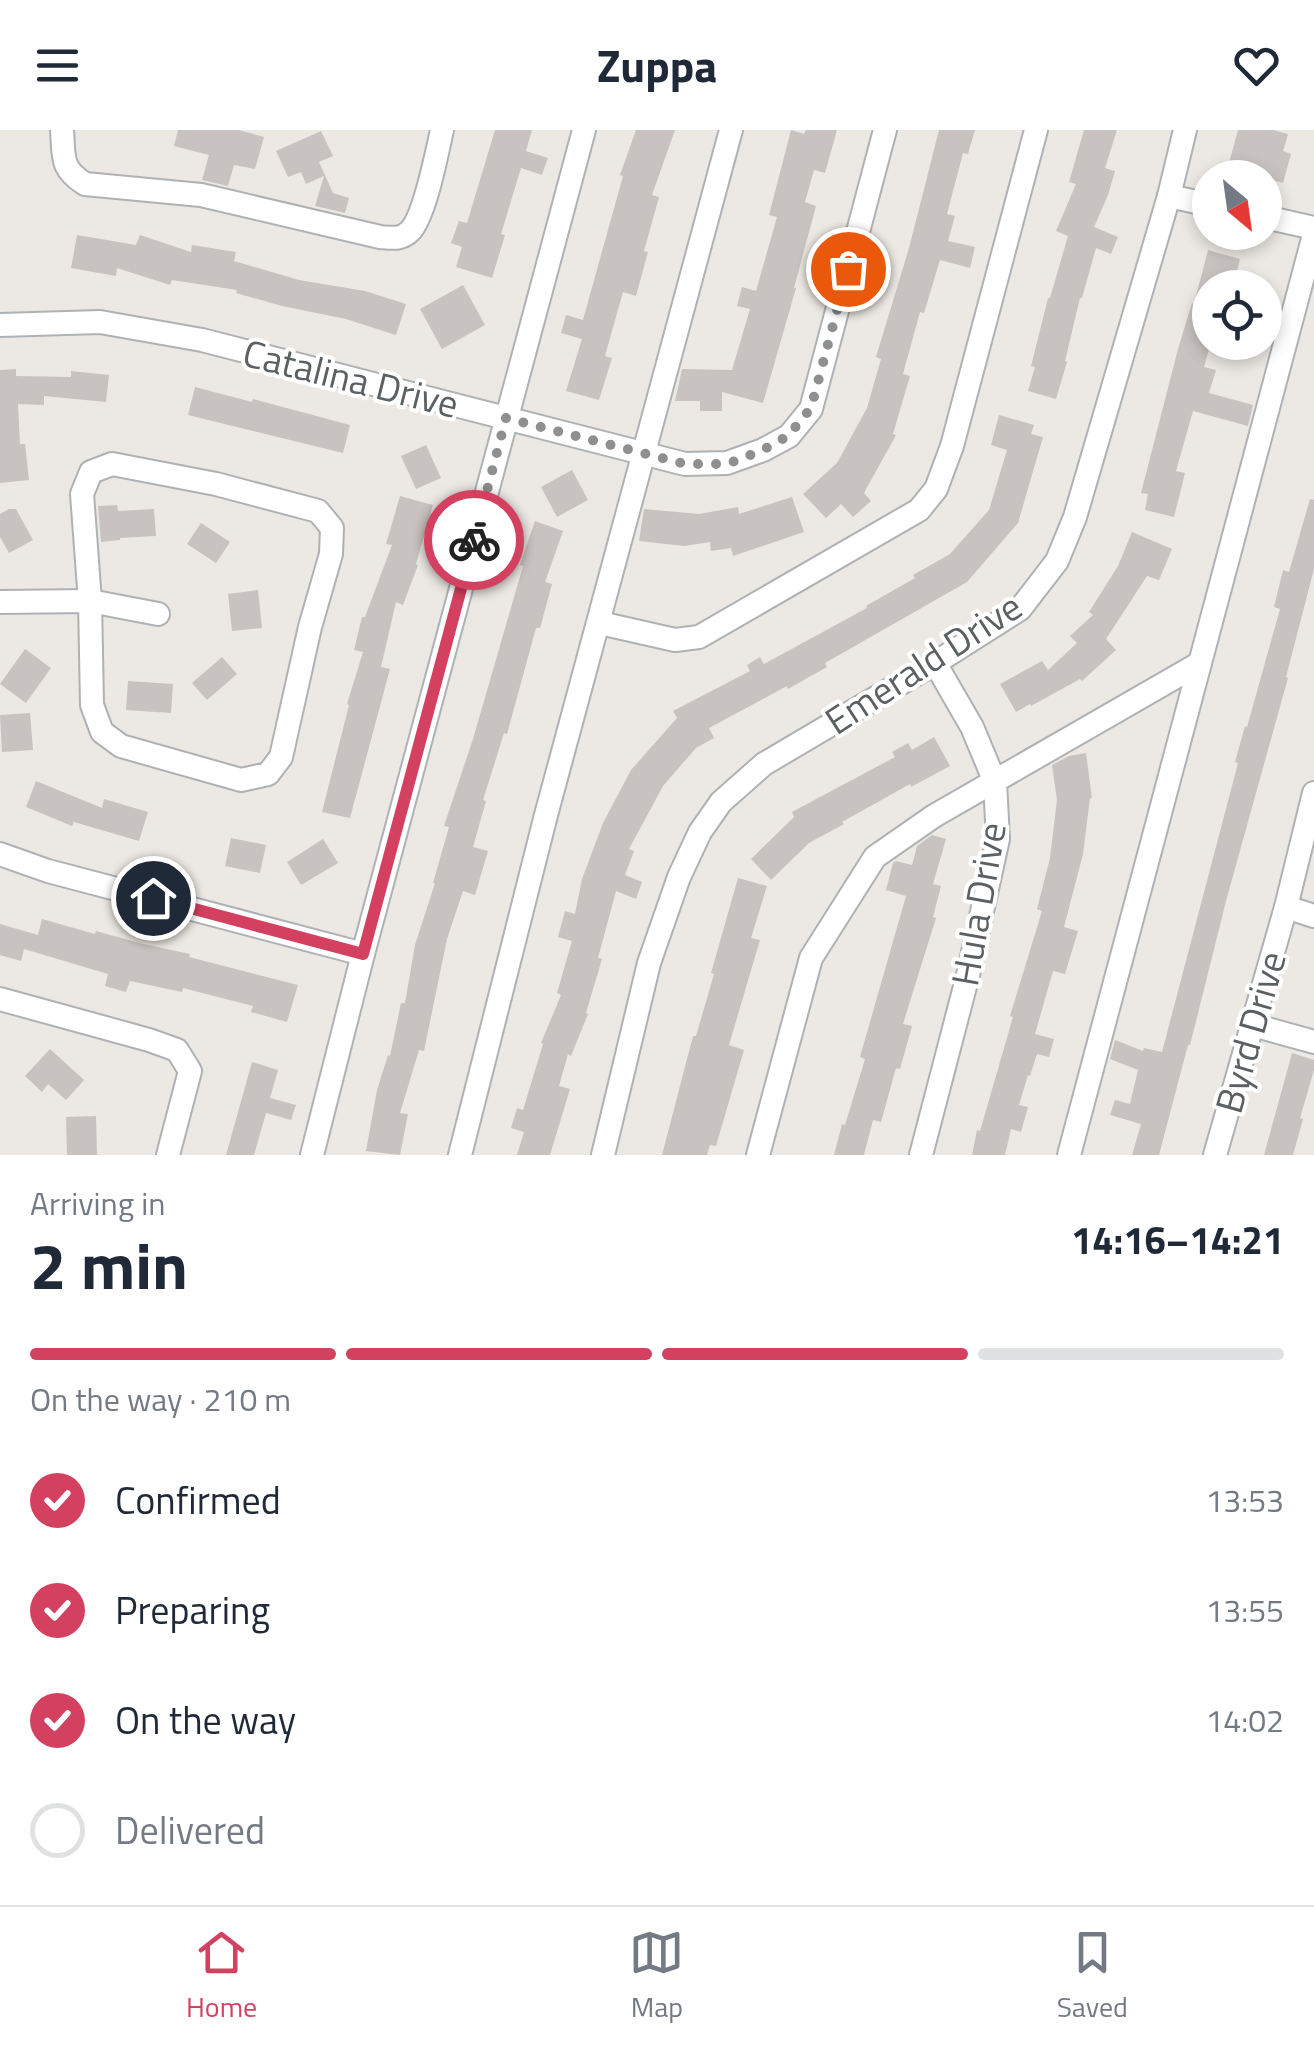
<!DOCTYPE html>
<html lang="en">
<head>
<meta charset="utf-8">
<style>
	body { margin:0; font-family:"Titillium Web",sans-serif; background:#f2f2f3; color:#1f2937; height:100vh; display:flex; flex-direction:column; font-size:38px; white-space:nowrap }
	* { box-sizing:border-box; margin:0 }
	p { font-size:32px; color:#747a83 }
	.icon { flex:none; width:55px; height:55px; fill:none; stroke:currentColor; stroke-width:2; stroke-linecap:round; stroke-linejoin:round }
	.map { position:relative; height:1025px; overflow:hidden }
	.drawer { display:flex; flex-direction:column; background:#fff; flex:1 }
	.drawer>* { flex:none }
	.needle { width:65px; rotate:151deg }
	.tools { position:absolute; left:1192px; top:30px; display:grid; gap:20px }
	.tools a { display:grid; place-items:center; width:90px; height:90px; border-radius:50%; background:#fff; box-shadow:0 5px 15px #0003; font-size:50px }
	.pin { position:absolute; display:grid; place-items:center; width:85px; height:85px; color:#fff; margin:-42px; border:5px solid #fff; border-radius:50%; box-shadow:0 2px 10px #0007 }
	.courier { position:absolute; display:grid; place-items:center; width:100px; height:100px; margin:-50px; border:8px solid #d44160; border-radius:50%; background:#fff; color:#222; box-shadow:0 2px 12px #0007 }
	.overview em { font-style:normal; font-weight:700 }
	.overview div { display:flex; flex-direction:column-reverse }
	.overview { display:flex; align-items:center; justify-content:space-between; height:170px; padding:0 30px }
	h1 { font-size:65px; font-weight:700; line-height:75px }
	.bar { display:grid; grid-template-columns:repeat(4,1fr); gap:15px 10px; align-content:center; height:120px; padding:0 30px }
	.bar i { height:12px; border-radius:8px; background:#e0e1e3 }
	.bar .current { background:#d44160 }
	.bar p { grid-column:span 4 }
	ol { padding:0 30px; list-style:none }
	li { display:flex; align-items:center; gap:30px; height:110px }
	li p { margin-inline-start:auto }
	li .icon { padding:10px; border-radius:50%; background:#d44160; color:#fff; stroke-width:4 }
	li:last-child { color:#747a83 }
	li i { width:55px; height:55px; border:5px solid #e0e1e3; border-radius:50% }
	header { display:flex; justify-content:space-between; align-items:center; height:130px; padding:0 30px; background:#fff; font-size:45px; font-weight:700 }
	.tab-bar { display:flex; justify-content:space-around; align-items:center; height:140px; border-top:2px solid #e0e1e3; background:#fff; font-size:28px; color:#747a83 }
	.tab-bar a { display:grid; justify-items:center; gap:5px }
	.tab-bar .current { color:#d44160 }
	.map>svg:first-child { display:block }
	.building { fill:#c8c3c0 }
	.lines { fill:none; stroke-linecap:round; stroke-linejoin:round }
	.minor-casing { stroke:#aeb2b4; stroke-width:26 }
	.minor { stroke:#fff; stroke-width:22 }
	.done { stroke:#8e908f; stroke-width:10; stroke-dasharray:0 18 }
	.route { stroke:#d44160; stroke-width:12 }
	.labels { text-anchor:middle; dominant-baseline:central; stroke-width:8; stroke-linejoin:round; paint-order:stroke }
	.street-label { font-size:38px; fill:#5b6062; stroke:#fff }
</style>
</head>
<body>
<header><svg class="icon" aria-label="menu" viewBox="0 0 24 24"><path d="M4 6h16M4 12h16M4 18h16"/></svg>Zuppa<svg class="icon" aria-label="heart" viewBox="0 0 24 24"><path d="M12 20l-8-8c-3-5 5-10 8-4 3-6 11-1 8 4z"/></svg></header>
<div class="map">
<svg width="1314" height="1025" viewBox="0 0 1314 1025">
	<rect width="100%" height="100%" fill="#ece8e3"/>
	<!-- building -->
	<g class="building">
		<polygon points="178,0 239,0 264,7 255,39 234,35 228,56 202,50 209,25 174,16"/>
		<polygon points="495,0 532,0 526,21 548,28 542,45 521,38 501,104 505,105 492,148 456,137 462,117 451,113 459,91 467,93"/>
		<polygon points="636,0 675,0 652,65 659,67 644,121 648,122 636,166 623,162 605,226 612,228 599,270 566,261 582,209 561,203 566,185 583,190 623,46 620,45"/>
		<polygon points="791,0 804,4 806,0 837,0 825,43 814,40 805,72 816,76 794,158 796,158 763,273 722,262 722,281 700,281 700,271 675,271 682,239 732,240 750,179 737,176 742,157 756,161 777,87 769,85"/>
		<polygon points="939,0 975,0 968,24 963,23 947,84 955,86 948,111 975,117 970,138 940,130 924,183 920,182 903,244 910,246 893,304 896,305 864,363 871,371 853,387 841,374 826,388 803,364 837,333 867,278 881,229 876,227 909,118"/>
		<polygon points="1084,0 1117,0 1105,38 1115,41 1108,65 1094,97 1118,107 1111,124 1096,118 1082,168 1080,168 1065,231 1067,232 1056,269 1028,261 1035,237 1031,236 1048,168 1050,168 1068,106 1056,101 1076,54 1069,52"/>
		<polygon points="1238,0 1273,0 1288,4 1283,21 1291,24 1283,53 1228,37"/>
		<polygon points="321,1 333,26 319,32 333,63 349,68 345,83 315,76 324,46 306,54 301,42 288,47 276,21"/>
		<polygon points="77,105 136,115 140,105 191,122 192,115 236,122 234,131 299,150 365,161 406,174 396,205 346,189 282,176 236,163 237,160 172,150 170,155 117,138 116,146 71,138"/>
		<polygon points="1208,120 1240,129 1233,158 1210,158 1210,216 1204,237 1216,240 1209,263 1253,275 1248,296 1193,281 1176,341 1185,343 1174,387 1145,380 1148,364 1141,363 1178,219 1192,173 1194,174"/>
		<polygon points="463,155 485,195 442,219 420,179"/>
		<polygon points="16,239 16,246 71,247 71,241 109,245 106,272 44,266 44,275 18,274 20,314 25,314 29,350 0,353 0,240"/>
		<polygon points="195,257 252,272 253,269 350,295 343,323 188,285"/>
		<polygon points="999,285 1034,295 1031,304 1043,307 1018,393 967,452 825,533 827,537 788,559 787,556 709,598 714,608 696,618 663,656 629,719 634,721 625,745 642,752 636,769 616,761 598,828 602,829 586,883 588,884 571,926 568,924 559,956 570,959 550,1025 517,1025 524,1002 511,998 517,978 523,980 543,914 541,913 561,865 557,863 572,811 558,807 565,781 575,784 582,749 603,693 631,640 677,588 673,581 750,541 747,535 760,527 764,534 867,478 866,476 915,448 913,445 950,424 989,380 1007,320 991,315"/>
		<polygon points="426,315 441,348 416,359 401,326"/>
		<polygon points="572,340 588,370 557,387 541,357"/>
		<polygon points="400,366 433,375 416,434 418,435 403,475 396,472 381,537 390,539 350,688 322,682 349,575 347,574 363,522 354,520 362,487 365,487 392,415 386,414"/>
		<polygon points="792,367 804,402 733,426 731,418 711,421 710,412 684,416 639,411 644,379 699,384 738,377 739,384"/>
		<polygon points="1310,369 1314,370 1314,439 1286,547 1288,548 1226,771 1190,915 1188,915 1159,1025 1132,1025 1141,994 1110,985 1115,970 1130,974 1138,940 1110,929 1115,910 1143,921 1144,918 1162,922 1238,633 1235,632 1245,596 1247,597 1280,479 1274,477 1283,440 1289,442"/>
		<polygon points="117,375 118,381 154,379 156,406 120,408 120,410 101,412 98,376"/>
		<polygon points="9,379 16,379 33,410 9,423 0,407 0,384"/>
		<polygon points="535,391 563,401 545,452 552,454 540,498 536,498 507,604 504,603 483,670 486,671 473,717 488,721 475,765 463,761 447,809 424,921 419,920 400,983 408,984 400,1025 366,1021 377,960 388,925 390,926 401,873 405,873 415,815 435,753 433,753 449,697 444,696 473,609 523,436 520,435"/>
		<polygon points="201,393 230,412 216,433 187,414"/>
		<polygon points="1132,402 1172,419 1159,450 1147,446 1106,509 1116,520 1082,551 1080,549 1031,576 1030,574 1016,582 1000,554 1042,531 1048,540 1077,513 1070,506 1093,485 1089,482 1118,436"/>
		<polygon points="258,460 262,498 232,501 228,464"/>
		<polygon points="25,519 51,538 26,573 0,554"/>
		<polygon points="222,527 237,544 207,570 192,553"/>
		<polygon points="128,551 173,554 171,583 126,580"/>
		<polygon points="30,583 33,620 2,622 0,585"/>
		<polygon points="934,607 950,636 911,657 910,654 842,692 844,694 809,713 771,750 751,729 794,687 792,682 895,627 892,622 908,613 912,620"/>
		<polygon points="1086,623 1092,668 1090,668 1083,724 1064,797 1078,801 1065,844 1053,841 1035,904 1054,909 1049,927 1037,924 1030,946 1028,945 1019,975 1028,977 1021,1002 1011,999 1005,1025 972,1025 977,1000 980,1001 1013,887 1010,886 1042,781 1037,779 1050,728 1057,670 1052,635 1069,626"/>
		<polygon points="36,651 102,678 104,669 148,682 139,711 74,692 72,696 26,677"/>
		<polygon points="932,705 946,709 933,754 941,756 933,787 936,788 903,894 912,896 900,939 896,938 881,992 873,990 864,1025 834,1025 842,994 845,995 865,929 860,927 906,766 886,760 893,733 896,731 912,735 917,716"/>
		<polygon points="231,708 266,715 260,743 225,736"/>
		<polygon points="323,709 338,733 301,755 287,732"/>
		<polygon points="738,748 767,756 751,808 760,810 729,915 744,920 716,1016 710,1015 707,1025 662,1025 693,906 696,906 714,844 711,843"/>
		<polygon points="42,789 95,804 96,801 143,814 190,824 189,827 298,855 287,892 251,882 253,876 183,858 182,862 130,851 126,862 105,856 108,844 24,819 21,831 0,825 0,794 38,805"/>
		<polygon points="50,919 84,950 66,970 48,954 42,962 25,946"/>
		<polygon points="1292,923 1314,930 1314,940 1300,988 1303,989 1293,1025 1264,1025"/>
		<polygon points="252,932 278,940 270,968 296,975 291,990 266,983 254,1025 226,1025"/>
		<polygon points="96,986 97,1025 67,1025 66,987"/>
	</g>
	<g class="lines">
		<!-- minor casing -->
		<g class="minor-casing">
			<g id="minor">
				<path d="M 62,0 C 64,27 60,38 85,54 L 201,65 L 380,107 C 392,108 401,110 410,101 C 425,86 437,22 442,0"/>
				<polyline points="1169,66 1210,75"/>
				<polyline points="1265,87 1314,98"/>
				<polyline points="0,195 100,192 202,210 685,334 727,333 763,320 789,306 811,279 885,0"/>
				<polygon points="112,334 216,354 318,381 332,398 331,424 310,497 281,627 268,644 241,650 121,616 102,602 92,575 90,471 82,364 91,342"/>
				<polyline points="0,472 90,471 158,484"/>
				<polyline points="600,493 675,510 699,507 919,380 936,359 952,316 1036,0"/>
				<polyline points="0,724 48,741 363,824"/>
				<polyline points="1286,777 1314,786"/>
				<polyline points="0,869 149,910 177,920 190,941 168,1025"/>
				<polyline points="1253,895 1314,912"/>
				<polyline points="312,1025 363,824 584,0"/>
				<polyline points="460,1025 546,685 731,0"/>
				<polyline points="603,1025 649,833 679,747 700,702 721,672 764,634 935,533 1020,479 1057,431 1075,387 1169,66 1185,0"/>
				<polyline points="758,1025 811,828 875,727 934,686 1200,533"/>
				<polyline points="921,1025 968,845 998,709 995,652 972,597 935,533"/>
				<polyline points="1069,1025 1314,105"/>
				<polyline points="1215,1025 1286,777 1314,663"/>
			</g>
		</g>
		<!-- minor -->
		<use href="#minor" class="minor"/>
	</g>
	<g class="lines">
		<!-- done -->
		<polyline class="done" points="474,410 506,288 685,334 727,334 763,320 788,306 811,278 848,139"/>
		<!-- route -->
		<polyline class="route" points="153,768 363,824 474,410"/>
	</g>
	<g class="labels">
		<!-- street labels -->
		<g class="street-label">
			<text transform="translate(351 248) rotate(14)">Catalina Drive</text>
			<text transform="translate(923 533) rotate(-33)">Emerald Drive</text>
			<text transform="translate(978 774) rotate(-80)">Hula Drive</text>
			<text transform="translate(1250 902) rotate(-74)">Byrd Drive</text>
		</g>
	</g>
</svg>
<div class="tools">
<a><svg class="needle" viewBox="-14 -14 28 28"><path d="M0-13l5 13h-10z" fill="#e53935"/><path d="M0 13l5-13h-10z" fill="#747a83"/></svg></a>
<a><svg class="icon" aria-label="locate" viewBox="0 0 24 24"><circle cx="12" cy="12" r="6"/><path d="M12 2v4M12 18v4M2 12h4M18 12h4"/></svg></a>
</div>
<div class="pin" style="left:848px;top:139px;background:#ea580c"><svg class="icon" aria-label="bag" viewBox="0 0 24 24"><path d="M5 8h14l-1 12H6zM9 8a3 3 0 0 1 6 0"/></svg></div>
<div class="pin" style="left:153px;top:768px;background:#1f2937"><svg class="icon" aria-label="home" viewBox="0 0 24 24"><path d="M3 11l9-7 9 7M6 9v11h12V9"/></svg></div>
<div class="courier" style="left:474px;top:410px"><svg class="icon" aria-label="bike" viewBox="0 0 24 24"><circle cx="6" cy="16" r="4"/><circle cx="18" cy="16" r="4"/><path d="M6 16l4-8h5l3 8M10 8l3 8H6M13 5h3"/></svg></div>
</div>
<section class="drawer">
<div class="overview"><div><h1>2 min</h1><p>Arriving in</p></div><em>14:16–14:21</em></div>
<div class="bar"><i class="current"></i><i class="current"></i><i class="current"></i><i></i><p>On the way · 210 m</p></div>
<ol>
<li><svg class="icon" aria-label="check" viewBox="0 0 24 24"><path d="M5 12l5 5 9-10"/></svg>Confirmed<p>13:53</p></li>
<li><svg class="icon" aria-label="check" viewBox="0 0 24 24"><path d="M5 12l5 5 9-10"/></svg>Preparing<p>13:55</p></li>
<li><svg class="icon" aria-label="check" viewBox="0 0 24 24"><path d="M5 12l5 5 9-10"/></svg>On the way<p>14:02</p></li>
<li><i></i>Delivered</li>
</ol>
</section>
<nav class="tab-bar">
<a class="current"><svg class="icon" aria-label="home" viewBox="0 0 24 24"><path d="M3 11l9-7 9 7M6 9v11h12V9"/></svg>Home</a>
<a><svg class="icon" aria-label="map" viewBox="0 0 24 24"><path d="M3 6l6-2 6 2 6-2v14l-6 2-6-2-6 2zM9 4v14M15 6v14"/></svg>Map</a>
<a><svg class="icon" aria-label="saved" viewBox="0 0 24 24"><path d="M7 4h10v16l-5-4-5 4z"/></svg>Saved</a>
</nav>
</body>
</html>
